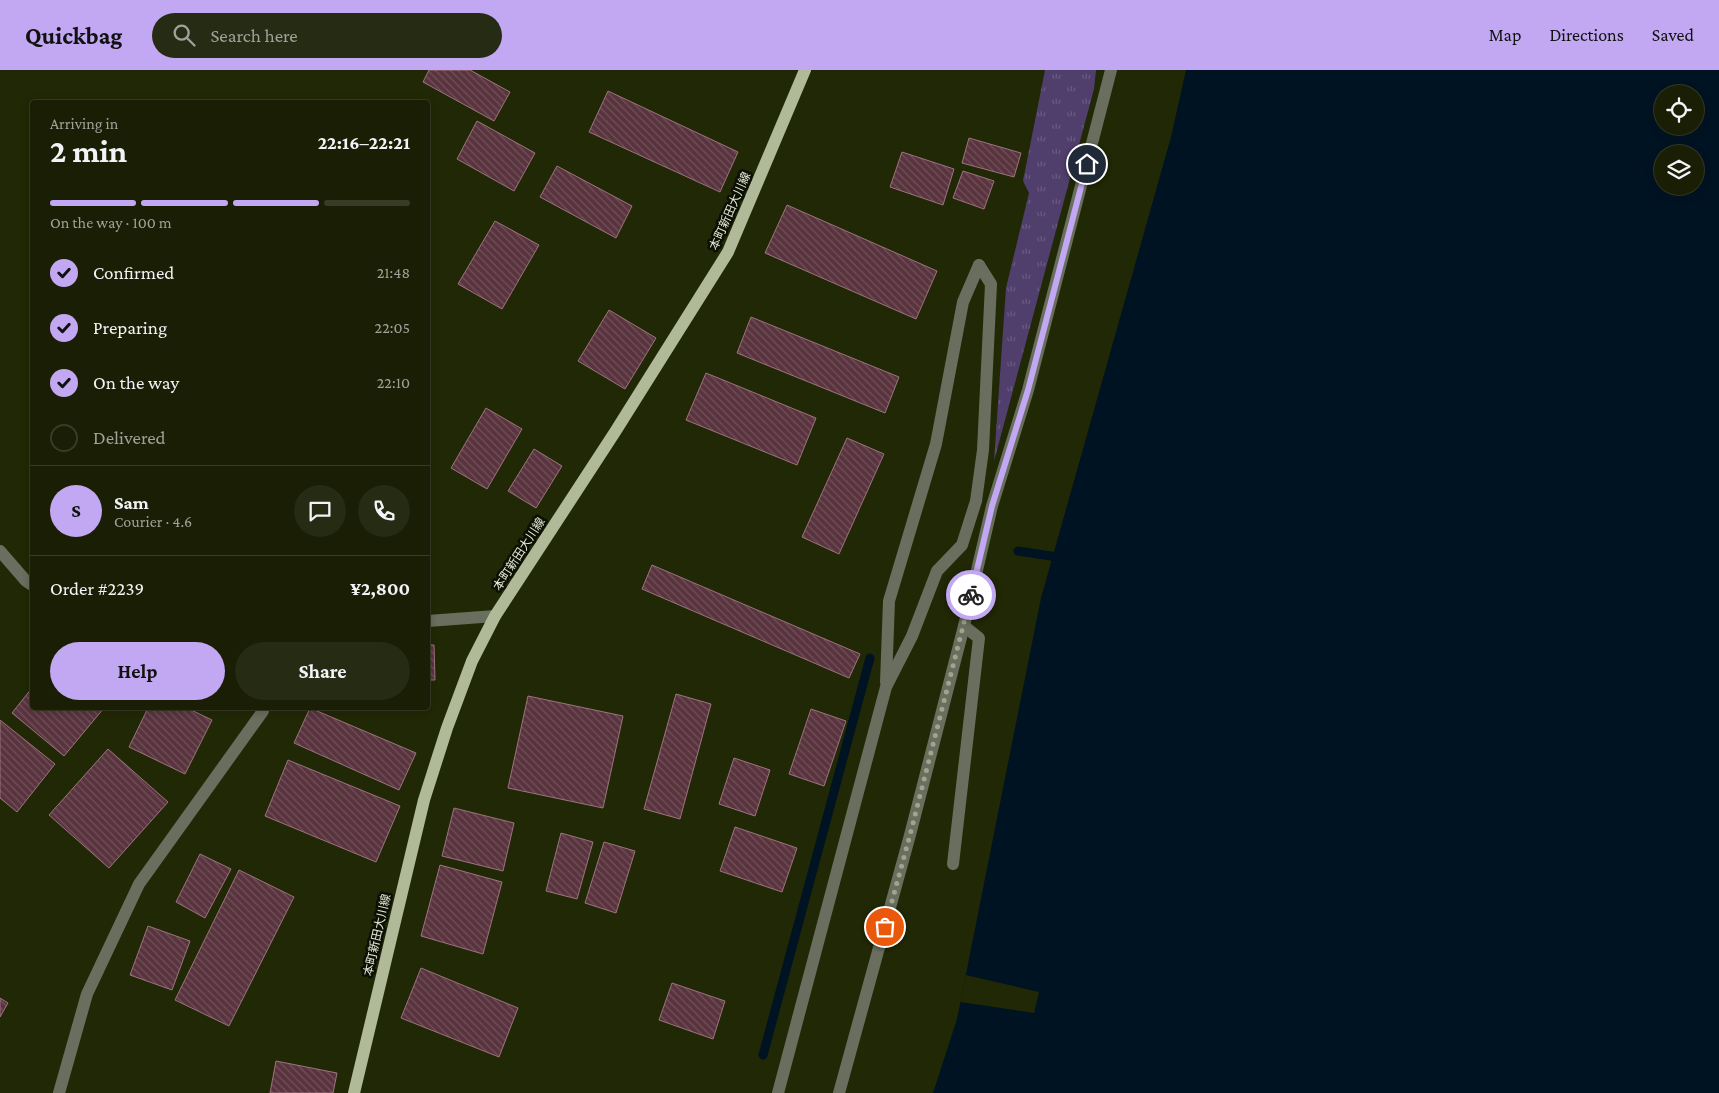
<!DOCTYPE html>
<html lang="en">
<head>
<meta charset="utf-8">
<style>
	body { margin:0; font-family:"Crimson Pro","Noto Sans JP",serif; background:#262b13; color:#f1f3f6; height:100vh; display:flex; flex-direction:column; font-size:19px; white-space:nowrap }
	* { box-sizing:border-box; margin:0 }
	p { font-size:16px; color:#9fa29a }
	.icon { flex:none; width:28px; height:28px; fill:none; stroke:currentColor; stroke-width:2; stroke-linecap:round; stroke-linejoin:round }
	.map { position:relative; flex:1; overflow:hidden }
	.sheet { position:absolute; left:30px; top:30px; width:400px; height:610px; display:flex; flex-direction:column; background:#191e04; border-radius:5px; box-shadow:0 2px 8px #0003,0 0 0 1px #373c26 }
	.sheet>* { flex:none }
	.fabs { position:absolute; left:1654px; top:15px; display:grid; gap:10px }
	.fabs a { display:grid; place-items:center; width:50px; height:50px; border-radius:50%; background:#191e04; box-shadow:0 2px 8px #0003,0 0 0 1px #373c26; font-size:25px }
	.pin { position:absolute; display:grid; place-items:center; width:42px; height:42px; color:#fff; margin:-21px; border:2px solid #fff; border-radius:50%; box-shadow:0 1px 5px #0007 }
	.courier { position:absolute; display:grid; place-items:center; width:50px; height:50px; margin:-25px; border:4px solid #c2a8f2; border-radius:50%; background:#fff; color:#222; box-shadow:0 1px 6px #0007 }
	.head em { font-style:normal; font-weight:700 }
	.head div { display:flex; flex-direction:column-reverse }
	.head { display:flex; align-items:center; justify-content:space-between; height:85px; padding:0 20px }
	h1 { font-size:32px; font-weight:700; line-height:38px }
	.bar { display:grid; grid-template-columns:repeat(4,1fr); gap:8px 5px; align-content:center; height:60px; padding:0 20px }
	.bar i { height:6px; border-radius:4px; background:#373c26 }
	.bar .active { background:#c2a8f2 }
	.bar p { grid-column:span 4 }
	.line { display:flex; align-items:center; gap:12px; padding:0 20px; border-top:1px solid #373c26 }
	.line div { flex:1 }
	.round { display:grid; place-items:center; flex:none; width:52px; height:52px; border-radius:26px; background:#262b13 }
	ol { padding:0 20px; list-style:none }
	li { display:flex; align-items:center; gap:15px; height:55px }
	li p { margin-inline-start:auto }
	li .icon { padding:5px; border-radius:50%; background:#c2a8f2; color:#111; stroke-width:4 }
	li:last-child { color:#9fa29a }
	li i { width:28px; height:28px; border:2px solid #373c26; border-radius:50% }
	.primary-button { display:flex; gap:10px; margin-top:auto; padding:10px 20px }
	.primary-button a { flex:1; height:58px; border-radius:30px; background:#c2a8f2; color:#111; font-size:20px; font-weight:700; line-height:58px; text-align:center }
	.primary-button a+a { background:#262b13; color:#f1f3f6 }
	header { display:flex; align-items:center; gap:30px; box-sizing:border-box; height:70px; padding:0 25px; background:#c2a8f2; color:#111 }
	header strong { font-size:24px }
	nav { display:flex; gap:28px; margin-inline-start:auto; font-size:18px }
	.search { width:350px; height:45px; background:#262b13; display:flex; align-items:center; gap:12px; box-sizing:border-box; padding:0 18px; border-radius:28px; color:#9fa29a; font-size:19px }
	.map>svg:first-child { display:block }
	.grass { fill:url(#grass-tufts) }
	.water { fill:#001322; fill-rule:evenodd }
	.pier { fill:#212805 }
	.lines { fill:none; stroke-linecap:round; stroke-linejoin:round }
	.stream { stroke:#001322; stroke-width:9 }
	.building { fill:url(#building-back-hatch); stroke:#9d737f }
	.minor { stroke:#6a6e5e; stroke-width:12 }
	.major { stroke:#b0b998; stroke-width:12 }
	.done { stroke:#9fa58c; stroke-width:5; stroke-dasharray:0 9 }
	.route { stroke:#c2a8f2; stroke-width:6 }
	.labels { text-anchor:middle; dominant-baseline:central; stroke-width:5; stroke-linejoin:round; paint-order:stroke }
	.street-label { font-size:12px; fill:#e3e9d5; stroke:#0c0f03 }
</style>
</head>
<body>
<header>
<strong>Quickbag</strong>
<div class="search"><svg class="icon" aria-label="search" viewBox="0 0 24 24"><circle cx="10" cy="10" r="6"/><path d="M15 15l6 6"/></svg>Search here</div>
<nav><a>Map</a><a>Directions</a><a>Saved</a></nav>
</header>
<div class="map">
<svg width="1719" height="1023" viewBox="0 0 1719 1023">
	<defs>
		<pattern id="grass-tufts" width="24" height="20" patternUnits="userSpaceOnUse" patternTransform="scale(1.25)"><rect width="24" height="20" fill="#503f6c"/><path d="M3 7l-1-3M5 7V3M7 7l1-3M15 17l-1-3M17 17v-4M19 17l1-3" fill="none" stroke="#695b80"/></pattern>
		<pattern id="building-back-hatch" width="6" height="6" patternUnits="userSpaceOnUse" patternTransform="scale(1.25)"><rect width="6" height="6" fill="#59343f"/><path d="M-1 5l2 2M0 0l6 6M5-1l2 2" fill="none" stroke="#71515a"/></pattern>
	</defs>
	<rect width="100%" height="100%" fill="#212805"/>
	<!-- grass -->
	<polygon class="grass" points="1045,0 1096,0 1094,19 994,391 1006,218 1029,123 1023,111"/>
	<!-- water -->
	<path class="water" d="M 1186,0 L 1719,0 L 1719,1023 L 933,1023 L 957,949 L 1041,528 L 1171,67 ZM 1662,24 L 1695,24 L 1695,56 L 1662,56 ZM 1662,84 L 1695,84 L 1695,116 L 1662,116 Z"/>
	<!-- pier -->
	<polygon class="pier" points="966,905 1039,922 1034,943 960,932"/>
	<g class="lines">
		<!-- stream -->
		<g class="stream">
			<polyline points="1018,481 1064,488"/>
			<polyline points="763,985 870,588"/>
		</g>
	</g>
	<!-- building -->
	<g class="building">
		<polygon points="429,0 470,0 510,22 494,51 423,12"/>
		<polygon points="608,21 738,82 720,122 589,62"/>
		<polygon points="477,51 535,83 514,121 457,89"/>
		<polygon points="969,68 1021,83 1014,107 962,93"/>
		<polygon points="902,82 954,99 943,135 890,117"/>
		<polygon points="557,96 632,136 616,168 540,127"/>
		<polygon points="963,101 994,111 984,139 953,128"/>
		<polygon points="787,135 937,201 916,249 765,183"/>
		<polygon points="495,151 539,175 502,239 458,214"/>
		<polygon points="609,240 656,268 625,319 578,291"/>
		<polygon points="751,247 899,307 885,343 737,283"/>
		<polygon points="706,303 816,348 797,395 686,350"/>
		<polygon points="486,338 522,359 487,419 451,398"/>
		<polygon points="847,368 884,384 839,484 802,467"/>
		<polygon points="534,379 562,396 536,438 508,421"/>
		<polygon points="652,495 860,584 849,608 642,519"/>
		<polygon points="428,575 434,575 435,610 428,610"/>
		<polygon points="32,618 32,638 104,638 64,686 12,643"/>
		<polygon points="676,624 711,634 680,749 644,739"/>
		<polygon points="528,626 623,646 603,738 508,718"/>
		<polygon points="148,638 187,638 212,650 185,704 129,677"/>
		<polygon points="310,638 416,683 399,720 294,673"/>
		<polygon points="811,639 846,651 824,716 789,704"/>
		<polygon points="0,650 55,694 17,742 0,728"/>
		<polygon points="108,679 168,732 109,798 49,745"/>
		<polygon points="734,688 770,700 755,746 719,734"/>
		<polygon points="288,690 400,736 376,792 265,746"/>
		<polygon points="454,738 514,753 503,801 442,786"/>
		<polygon points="735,757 797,778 782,822 720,801"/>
		<polygon points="561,763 593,772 577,829 546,821"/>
		<polygon points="604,772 635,781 616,843 585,833"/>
		<polygon points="200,784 231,799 205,848 176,832"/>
		<polygon points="440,795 502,812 483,884 421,866"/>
		<polygon points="239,800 294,827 229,956 175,930"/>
		<polygon points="148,856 190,871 172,920 130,905"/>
		<polygon points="421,898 518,938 499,987 401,948"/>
		<polygon points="672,913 725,931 713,969 659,950"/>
		<polygon points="0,928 8,933 0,947"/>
		<polygon points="276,991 337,1003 333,1023 270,1023"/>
	</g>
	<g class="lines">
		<!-- minor -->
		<g class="minor">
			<polyline points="0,481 26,511 32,515"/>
			<polyline points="428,551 495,546"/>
			<polyline points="886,612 889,531 936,374 963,232 979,195"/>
			<polyline points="953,794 979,568 964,556"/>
			<polyline points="59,1023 87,924 139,814 263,641 263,638"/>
			<polyline points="778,1023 886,617 912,566 937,501 962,475 976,431 983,380 991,214 979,195"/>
			<polyline points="839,1023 910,765 964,556 992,436 1028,320 1111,0"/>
		</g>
		<!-- major -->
		<polyline class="major" points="354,1023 424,730 447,658 472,591 495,546 615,362 728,182 805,0"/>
	</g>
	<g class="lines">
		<!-- done -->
		<polyline class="done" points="885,857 910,765 971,525"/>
		<!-- route -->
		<polyline class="route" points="971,525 992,436 1028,320 1087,94"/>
	</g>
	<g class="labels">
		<!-- street labels -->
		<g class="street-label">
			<text transform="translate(730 141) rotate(-66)">本町新田大川線</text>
			<text transform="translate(519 484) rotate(-57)">本町新田大川線</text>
			<text transform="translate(377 865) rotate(-77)">本町新田大川線</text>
		</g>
	</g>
</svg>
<div class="fabs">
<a><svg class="icon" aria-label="locate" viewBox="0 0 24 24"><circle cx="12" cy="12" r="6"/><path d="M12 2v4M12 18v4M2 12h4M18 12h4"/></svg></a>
<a><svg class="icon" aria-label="layers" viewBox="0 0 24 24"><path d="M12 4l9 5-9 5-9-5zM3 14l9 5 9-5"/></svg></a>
</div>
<div class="pin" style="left:885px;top:857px;background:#ea580c"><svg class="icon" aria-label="bag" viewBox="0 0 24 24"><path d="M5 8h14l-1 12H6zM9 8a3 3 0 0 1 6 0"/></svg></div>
<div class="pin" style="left:1087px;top:94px;background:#1f2937"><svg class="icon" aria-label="home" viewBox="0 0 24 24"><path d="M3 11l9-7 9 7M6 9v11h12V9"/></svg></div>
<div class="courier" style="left:971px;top:525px"><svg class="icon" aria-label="bike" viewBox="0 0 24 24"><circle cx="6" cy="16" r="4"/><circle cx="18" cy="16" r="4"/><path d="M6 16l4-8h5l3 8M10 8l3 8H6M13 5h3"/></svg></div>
<section class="sheet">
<div class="head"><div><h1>2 min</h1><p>Arriving in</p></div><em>22:16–22:21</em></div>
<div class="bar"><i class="active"></i><i class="active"></i><i class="active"></i><i></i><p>On the way · 100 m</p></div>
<ol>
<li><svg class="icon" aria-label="check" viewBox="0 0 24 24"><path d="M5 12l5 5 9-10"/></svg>Confirmed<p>21:48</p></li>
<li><svg class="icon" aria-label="check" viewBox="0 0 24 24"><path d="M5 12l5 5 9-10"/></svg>Preparing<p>22:05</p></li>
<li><svg class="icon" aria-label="check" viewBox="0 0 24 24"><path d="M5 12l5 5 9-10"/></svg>On the way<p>22:10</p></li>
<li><i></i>Delivered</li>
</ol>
<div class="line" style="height:90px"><b class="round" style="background:#c2a8f2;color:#111">S</b><div><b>Sam</b><p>Courier · 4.6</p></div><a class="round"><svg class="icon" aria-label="chat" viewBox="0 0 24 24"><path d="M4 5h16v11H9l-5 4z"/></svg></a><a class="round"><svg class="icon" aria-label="phone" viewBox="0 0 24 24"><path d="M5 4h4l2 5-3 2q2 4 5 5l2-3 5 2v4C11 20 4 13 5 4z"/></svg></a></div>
<div class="line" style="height:65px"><div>Order #2239</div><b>¥2,800</b></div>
<div class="primary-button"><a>Help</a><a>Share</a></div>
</section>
</div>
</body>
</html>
